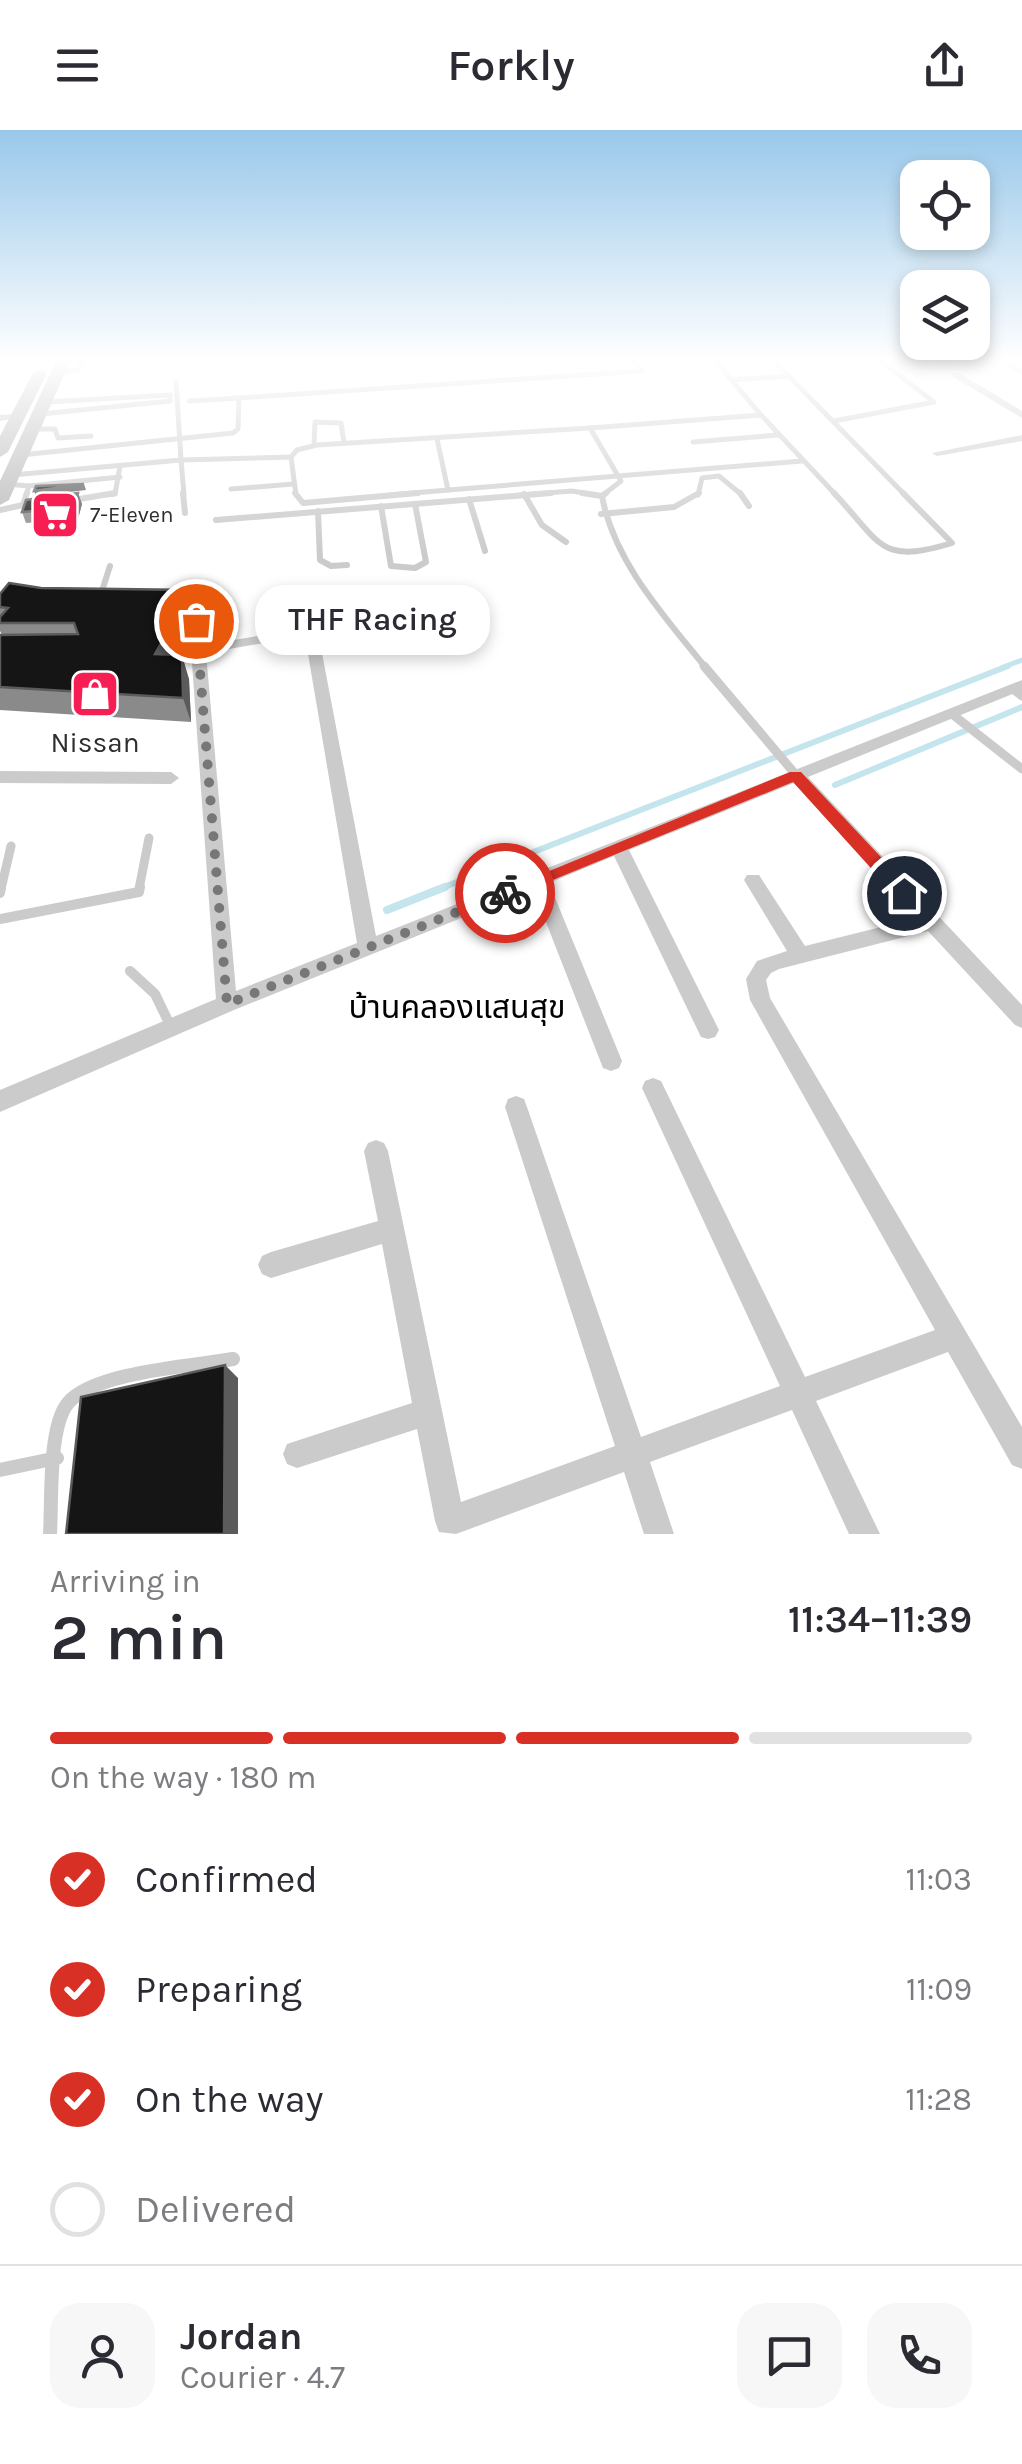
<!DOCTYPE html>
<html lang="en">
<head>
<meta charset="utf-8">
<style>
	body { margin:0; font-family:Karla,"Noto Sans Thai",sans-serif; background:#f7f7f7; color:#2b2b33; height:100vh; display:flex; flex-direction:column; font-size:38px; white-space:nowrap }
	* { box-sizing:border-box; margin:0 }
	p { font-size:32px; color:#7c7c81 }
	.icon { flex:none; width:55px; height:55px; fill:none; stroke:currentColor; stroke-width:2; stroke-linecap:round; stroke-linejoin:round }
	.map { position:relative; height:1404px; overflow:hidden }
	.details { display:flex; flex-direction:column; background:#fff; flex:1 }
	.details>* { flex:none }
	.controls { position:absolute; left:900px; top:30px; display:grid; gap:20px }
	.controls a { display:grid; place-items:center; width:90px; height:90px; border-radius:20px; background:#fff; box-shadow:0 5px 15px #0003; font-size:50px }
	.pin { position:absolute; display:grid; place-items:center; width:85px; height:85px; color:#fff; margin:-42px; border:5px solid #fff; border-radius:50%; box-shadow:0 2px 10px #0007 }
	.courier { position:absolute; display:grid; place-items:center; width:100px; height:100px; margin:-50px; border:8px solid #d93025; border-radius:50%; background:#fff; color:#222; box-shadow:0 2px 12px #0007 }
	.bubble { position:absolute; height:70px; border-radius:30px; background:#fff; box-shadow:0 5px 15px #0003; font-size:32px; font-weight:600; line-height:70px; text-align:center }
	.headline em { font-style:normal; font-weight:600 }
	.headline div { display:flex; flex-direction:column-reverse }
	.headline { display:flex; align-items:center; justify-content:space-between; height:170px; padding:0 50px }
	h1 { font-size:65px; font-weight:600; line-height:75px }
	.bar { display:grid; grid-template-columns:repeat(4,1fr); gap:15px 10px; align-content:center; height:120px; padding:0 50px }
	.bar i { height:12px; border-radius:8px; background:#e1e1e2 }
	.bar .active { background:#d93025 }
	.bar p { grid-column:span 4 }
	.line { display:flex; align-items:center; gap:25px; padding:0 50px; border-top:2px solid #e1e1e2 }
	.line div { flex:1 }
	.round { display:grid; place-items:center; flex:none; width:105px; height:105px; border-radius:30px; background:#f7f7f7 }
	ol { padding:0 50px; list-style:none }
	li { display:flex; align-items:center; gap:30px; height:110px }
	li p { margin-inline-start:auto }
	li .icon { padding:10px; border-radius:50%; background:#d93025; color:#fff; stroke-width:4 }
	li:last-child { color:#7c7c81 }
	li i { width:55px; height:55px; border:5px solid #e1e1e2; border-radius:50% }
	header { display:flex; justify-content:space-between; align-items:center; height:130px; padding:0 50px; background:#fff; font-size:45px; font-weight:600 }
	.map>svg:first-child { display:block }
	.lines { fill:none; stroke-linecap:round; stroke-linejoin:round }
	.stream-far2 { stroke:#c4e5ee; stroke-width:5 }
	.stream-far1 { stroke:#c4e5ee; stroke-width:6 }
	.stream { stroke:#c4e5ee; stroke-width:8 }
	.service-far4 { stroke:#cbcbcb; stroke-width:5 }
	.service-far3 { stroke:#cbcbcb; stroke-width:6 }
	.service-far2 { stroke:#cbcbcb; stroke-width:9 }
	.service-far1 { stroke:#cbcbcb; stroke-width:10 }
	.service { stroke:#cbcbcb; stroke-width:14 }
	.minor { fill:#cbcbcb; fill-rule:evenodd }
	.secondary { fill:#b8b8b8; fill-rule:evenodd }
	.wall { fill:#8a8a8a }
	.shaded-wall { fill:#5b5b5b }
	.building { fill:#151515; stroke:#5b5b5b; stroke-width:2.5 }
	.route { fill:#d93025 }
	.done { stroke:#777; stroke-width:10; stroke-dasharray:0 18 }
	.labels { text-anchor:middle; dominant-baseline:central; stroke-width:10; stroke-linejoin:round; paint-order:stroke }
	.far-poi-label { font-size:22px; fill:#2e2e2e; stroke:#fff; text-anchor:start }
	.poi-label { font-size:28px; fill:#2e2e2e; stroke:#fff }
	.quarter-label { font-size:32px; fill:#000; stroke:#fff }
</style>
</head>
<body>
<header><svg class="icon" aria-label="menu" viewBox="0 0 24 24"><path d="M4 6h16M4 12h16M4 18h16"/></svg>Forkly<svg class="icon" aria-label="share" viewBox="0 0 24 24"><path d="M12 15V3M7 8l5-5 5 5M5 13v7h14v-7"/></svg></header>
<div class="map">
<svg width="1022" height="1404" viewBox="0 0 1022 1404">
	<rect width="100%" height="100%" fill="#fff"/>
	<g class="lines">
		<!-- stream-far2 -->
		<polyline class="stream-far2" points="1001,538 1022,530"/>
		<!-- stream-far1 -->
		<g class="stream-far1">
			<polyline points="835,655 1022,577"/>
			<polyline points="439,759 1008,536"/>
		</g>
		<!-- stream -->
		<polyline class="stream" points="387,780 445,757"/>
		<!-- service-far4 -->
		<g class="service-far4">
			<polyline points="24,229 47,231"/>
			<polyline points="772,229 905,365"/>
			<polyline points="59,242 78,240 83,232"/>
			<polyline points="732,250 789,246"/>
			<polyline points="189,271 239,268"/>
			<polyline points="41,284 170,271 170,265 47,272"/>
			<polyline points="761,285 836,365"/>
			<polyline points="834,291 934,272 878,229"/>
			<polyline points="34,299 55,299 58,308 91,306"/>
			<polyline points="437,309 448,360 802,331"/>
			<polyline points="693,312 778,305"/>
			<polyline points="314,315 315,292 341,293 344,313"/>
			<polyline points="21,325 233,303 238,299 239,268 642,241 632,229"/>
			<polyline points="291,327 297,320 317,315 590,298"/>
			<polyline points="12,345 181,330 176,251"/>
			<polyline points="7,354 29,356 26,365"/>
			<polyline points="29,356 120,347"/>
			<polyline points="231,359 293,354"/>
			<polyline points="106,365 115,364 120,336"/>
			<polyline points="184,365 181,330 291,327 296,365"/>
			<polyline points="390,365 448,360"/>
			<polyline points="520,365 572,361 597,365"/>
			<polyline points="603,365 621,351 590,298 761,285 714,229"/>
			<polyline points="698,365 702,348 719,346 742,365"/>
		</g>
		<!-- service-far3 -->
		<g class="service-far3">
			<polyline points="183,363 185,383"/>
			<polyline points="295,363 303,373 418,363"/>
			<polyline points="582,363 602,366"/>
			<path d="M 606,363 L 602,366 C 614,432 665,487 706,538"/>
			<polyline points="740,363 749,376"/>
			<path d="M 834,363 C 882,414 879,435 952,413 L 903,363"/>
			<polyline points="524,364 542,395 566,412"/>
			<polyline points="469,369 485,421"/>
			<polyline points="73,370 115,363"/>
			<polyline points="381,376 391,436 415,438 426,432 415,374"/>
			<polyline points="0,380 23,375 27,363"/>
			<polyline points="318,381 320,430 331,436 347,435"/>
			<polyline points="601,384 674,377 699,363"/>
			<polyline points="216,390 551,363"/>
			<polyline points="100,467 110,436"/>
		</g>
		<!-- service-far2 -->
		<g class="service-far2">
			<polyline points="704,536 796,645"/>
			<polyline points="1013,559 1022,566"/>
			<polyline points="952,584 1022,639"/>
			<polyline points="1,759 11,716"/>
			<polyline points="139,759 149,708"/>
		</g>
		<!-- service-far1 -->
		<g class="service-far1">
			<polyline points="0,763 1,757"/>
			<polyline points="0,789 139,762 140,757"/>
			<polyline points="130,841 155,864 171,897"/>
		</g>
		<!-- service -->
		<g class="service">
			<polyline points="0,1340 57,1328"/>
			<path d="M 50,1404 C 52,1372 48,1297 68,1273 C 94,1242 193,1236 233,1229"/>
		</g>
		<!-- minor -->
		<g class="minor">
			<polygon points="1008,233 1022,238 1022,245 1008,237"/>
			<polygon points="953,243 959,243 1022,281 1022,288 953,247"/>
			<polygon points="0,285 18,284 23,287 0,291"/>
			<polygon points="1022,305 1022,311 937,326 932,323"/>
			<polygon points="196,487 203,491 205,515 275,503 282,507 275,511 206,523 236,861 357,813 307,518 309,515 314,514 321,518 376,806 1022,550 1022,560 808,647 1022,875 1022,898 1015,895 928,801 779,839 771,843 766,850 770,868 1022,1297 1022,1339 1012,1335 948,1222 816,1271 880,1404 849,1404 792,1280 650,1332 674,1404 644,1404 624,1342 456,1404 439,1402 435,1391 417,1299 297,1338 287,1334 283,1324 287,1314 412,1273 382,1114 271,1148 262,1144 258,1135 262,1126 271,1122 378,1091 364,1021 368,1013 376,1010 384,1013 388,1021 461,1372 615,1316 505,977 508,969 516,966 524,969 527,977 641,1307 780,1256 642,958 645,951 653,948 661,951 805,1247 935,1200 750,870 746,849 757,831 787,821 744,750 747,745 759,745 805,816 917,788 794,653 629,720 719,900 715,907 708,909 701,907 614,726 549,753 622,931 619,938 611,941 603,938 533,759 234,880 0,982 0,960 216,869 189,491"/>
			<polygon points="0,641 171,642 179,648 171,654 0,653"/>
		</g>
		<!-- secondary -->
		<g class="secondary">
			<polygon points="57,229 71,229 9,370 0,375 0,351"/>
			<polygon points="40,239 47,243 8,322 0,327 0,306 33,243"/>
		</g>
	</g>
	<!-- wall -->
	<g class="wall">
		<polygon points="78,363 82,374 78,389 26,393 22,382"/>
		<polygon points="41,458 191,460 198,483 185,491 186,505 176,525 189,549 191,592 0,580 0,505 2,505 0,501 0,464"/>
	</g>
	<!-- shaded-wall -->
	<g class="shaded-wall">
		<polygon points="84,354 86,360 36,366 34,361"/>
		<polygon points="78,363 82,374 78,389 74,378"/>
		<polygon points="191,460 198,483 185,491 186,505 164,547 155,524 178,468"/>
		<polygon points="182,525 189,549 191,592 183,568"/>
		<polygon points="225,1235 238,1248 238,1404 224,1404"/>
	</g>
	<!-- building -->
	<g class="building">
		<polygon points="84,354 34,361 36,356"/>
		<polygon points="78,363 74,378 22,382 26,370"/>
		<polygon points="9,453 41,458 191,460 178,468 179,481 155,524 182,525 183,568 0,557 0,505 78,504 74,493 0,493 0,487 8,478 0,477 0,464"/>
		<polygon points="225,1235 224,1404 66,1404 81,1267"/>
	</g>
	<!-- sky -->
	<linearGradient id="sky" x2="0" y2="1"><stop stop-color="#99c8ea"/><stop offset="0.54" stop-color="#fff"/><stop offset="1" stop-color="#fff" stop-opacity="0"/></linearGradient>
	<rect width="1022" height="425" fill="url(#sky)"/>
	<!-- route -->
	<polygon class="route" points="790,642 801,642 910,758 910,768 898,768 793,652 511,767 505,769 496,763"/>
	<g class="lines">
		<!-- done -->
		<polyline class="done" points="196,491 227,874 505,763"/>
	</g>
	<!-- icons -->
	<defs>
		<g id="supermarket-square" transform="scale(2.5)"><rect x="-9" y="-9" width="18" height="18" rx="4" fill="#f61e53" stroke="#fff"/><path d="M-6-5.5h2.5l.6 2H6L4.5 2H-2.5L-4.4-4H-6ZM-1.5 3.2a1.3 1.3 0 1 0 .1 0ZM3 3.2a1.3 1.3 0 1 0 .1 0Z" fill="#fff"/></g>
		<g id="shop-square" transform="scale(2.5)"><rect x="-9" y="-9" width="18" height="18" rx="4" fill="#f61e53" stroke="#fff"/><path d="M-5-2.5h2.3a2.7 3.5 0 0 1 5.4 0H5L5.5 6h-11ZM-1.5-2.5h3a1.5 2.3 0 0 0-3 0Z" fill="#fff"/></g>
	</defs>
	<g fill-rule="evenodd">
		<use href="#supermarket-square" x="55" y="385"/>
		<use href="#shop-square" x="95" y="564"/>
	</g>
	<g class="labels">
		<!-- far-poi labels -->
		<g class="far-poi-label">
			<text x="90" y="385">7-Eleven</text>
		</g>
		<!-- poi labels -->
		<g class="poi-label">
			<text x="95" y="612">Nissan</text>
		</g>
		<!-- quarter labels -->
		<g class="quarter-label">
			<text x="457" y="877">บ้านคลองแสนสุข</text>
		</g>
	</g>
</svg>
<div class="controls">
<a><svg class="icon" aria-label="locate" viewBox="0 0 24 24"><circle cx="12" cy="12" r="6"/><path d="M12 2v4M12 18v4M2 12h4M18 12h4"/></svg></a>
<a><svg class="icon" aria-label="layers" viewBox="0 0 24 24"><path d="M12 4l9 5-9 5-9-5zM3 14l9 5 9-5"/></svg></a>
</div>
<div class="pin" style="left:196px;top:491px;background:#ea580c"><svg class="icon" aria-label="bag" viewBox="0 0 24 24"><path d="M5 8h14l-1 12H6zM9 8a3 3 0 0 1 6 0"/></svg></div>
<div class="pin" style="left:904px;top:763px;background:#1f2937"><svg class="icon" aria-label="home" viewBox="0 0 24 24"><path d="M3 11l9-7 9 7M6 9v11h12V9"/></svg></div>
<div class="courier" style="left:505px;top:763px"><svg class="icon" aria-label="bike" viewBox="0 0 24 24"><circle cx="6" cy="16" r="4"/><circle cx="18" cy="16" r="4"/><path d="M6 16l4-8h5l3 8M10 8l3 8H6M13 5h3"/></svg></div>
<div class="bubble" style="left:255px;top:455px;width:235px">THF Racing</div>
</div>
<section class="details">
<div class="headline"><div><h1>2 min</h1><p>Arriving in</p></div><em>11:34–11:39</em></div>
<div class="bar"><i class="active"></i><i class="active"></i><i class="active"></i><i></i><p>On the way · 180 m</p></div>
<ol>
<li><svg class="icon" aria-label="check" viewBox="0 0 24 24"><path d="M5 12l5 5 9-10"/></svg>Confirmed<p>11:03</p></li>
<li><svg class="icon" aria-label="check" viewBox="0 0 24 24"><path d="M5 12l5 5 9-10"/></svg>Preparing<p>11:09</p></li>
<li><svg class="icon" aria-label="check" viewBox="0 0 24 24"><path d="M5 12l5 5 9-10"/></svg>On the way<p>11:28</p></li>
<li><i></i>Delivered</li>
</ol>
<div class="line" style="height:180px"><a class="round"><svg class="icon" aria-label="person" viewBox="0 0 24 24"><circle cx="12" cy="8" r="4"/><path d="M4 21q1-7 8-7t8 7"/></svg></a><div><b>Jordan</b><p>Courier · 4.7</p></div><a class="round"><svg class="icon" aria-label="chat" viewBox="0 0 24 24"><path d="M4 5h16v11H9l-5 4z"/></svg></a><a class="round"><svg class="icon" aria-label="phone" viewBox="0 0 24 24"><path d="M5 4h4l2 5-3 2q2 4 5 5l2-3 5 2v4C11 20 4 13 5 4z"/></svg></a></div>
</section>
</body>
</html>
